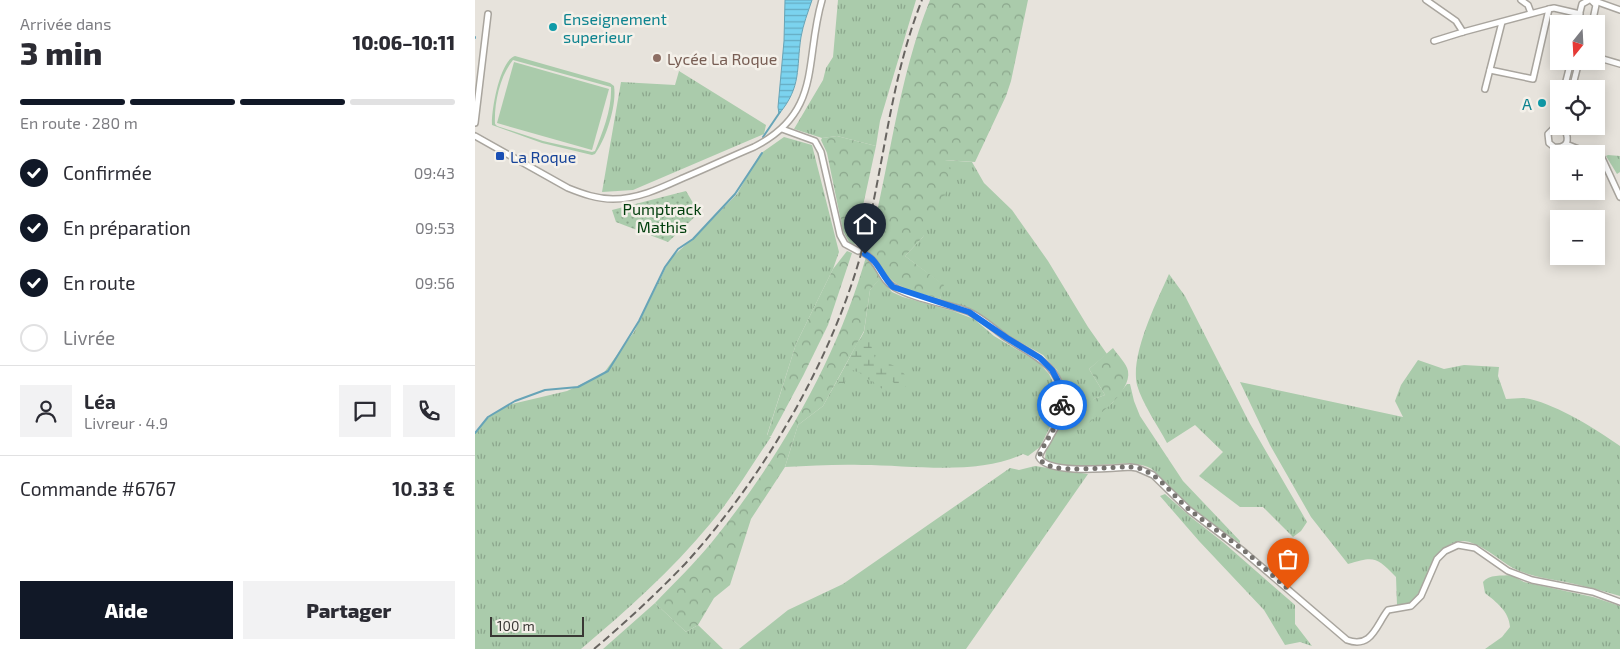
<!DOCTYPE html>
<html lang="fr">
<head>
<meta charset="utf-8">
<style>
	body { margin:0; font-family:"Exo 2",sans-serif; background:#f2f2f3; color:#2b2b33; height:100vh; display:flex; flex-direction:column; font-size:19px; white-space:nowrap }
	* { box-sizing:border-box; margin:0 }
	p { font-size:16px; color:#7c7c81 }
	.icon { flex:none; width:28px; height:28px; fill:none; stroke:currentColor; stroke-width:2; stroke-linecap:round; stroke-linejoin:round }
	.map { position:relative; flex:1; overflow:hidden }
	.details { display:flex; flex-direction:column; background:#fff; width:475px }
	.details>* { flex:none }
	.needle { width:32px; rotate:198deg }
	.fabs { position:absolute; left:1075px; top:15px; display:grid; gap:10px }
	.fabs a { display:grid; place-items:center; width:55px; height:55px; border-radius:0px; background:#fff; box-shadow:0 2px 12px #0003; font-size:25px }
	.scale { position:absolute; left:15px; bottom:12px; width:94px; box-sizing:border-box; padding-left:5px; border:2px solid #393734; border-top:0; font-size:14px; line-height:18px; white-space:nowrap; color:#393734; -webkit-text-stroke:4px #f4f0e9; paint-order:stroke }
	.pin { position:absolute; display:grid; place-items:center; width:42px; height:42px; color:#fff; margin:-51px -21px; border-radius:50% 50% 50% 0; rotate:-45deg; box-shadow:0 0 5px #0007 }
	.pin .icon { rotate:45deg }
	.courier { position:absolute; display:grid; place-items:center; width:50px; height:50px; margin:-25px; border:4px solid #1a73e8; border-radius:50%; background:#fff; color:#222; box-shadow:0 1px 6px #0007 }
	.summary em { font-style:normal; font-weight:800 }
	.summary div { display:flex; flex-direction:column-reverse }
	.summary { display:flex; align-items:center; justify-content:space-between; height:85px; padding:0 20px }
	h1 { font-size:32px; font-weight:800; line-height:38px }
	.bar { display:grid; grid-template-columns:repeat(4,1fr); gap:8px 5px; align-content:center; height:60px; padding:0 20px }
	.bar i { height:6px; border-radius:4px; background:#e1e1e2 }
	.bar .on { background:#111827 }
	.bar p { grid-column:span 4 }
	.line { display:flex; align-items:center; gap:12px; padding:0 20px; border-top:1px solid #e1e1e2 }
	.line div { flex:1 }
	.round { display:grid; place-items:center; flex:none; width:52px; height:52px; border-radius:0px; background:#f2f2f3 }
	ol { padding:0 20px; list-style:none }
	li { display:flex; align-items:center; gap:15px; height:55px }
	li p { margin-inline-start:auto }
	li .icon { padding:5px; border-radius:50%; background:#111827; color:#fff; stroke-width:4 }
	li:last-child { color:#7c7c81 }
	li i { width:28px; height:28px; border:2px solid #e1e1e2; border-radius:50% }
	.action { display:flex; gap:10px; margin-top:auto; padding:10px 20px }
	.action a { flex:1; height:58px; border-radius:0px; background:#111827; color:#fff; font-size:20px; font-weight:800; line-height:58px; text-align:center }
	.action a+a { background:#f2f2f3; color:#2b2b33 }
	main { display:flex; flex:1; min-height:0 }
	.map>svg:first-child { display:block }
	.grass { fill:url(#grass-tufts) }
	.forest { fill:url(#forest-crowns) }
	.wetland { fill:url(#wetland-marsh) }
	.park { fill:url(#park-dots) }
	.pitch { fill:#aacbab; fill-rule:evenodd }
	.water { fill:url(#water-rules); stroke:#67a4b7 }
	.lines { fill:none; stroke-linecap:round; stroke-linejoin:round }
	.stream { stroke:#67a4b7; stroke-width:2 }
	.minor-casing { stroke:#a9a59e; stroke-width:8 }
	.minor { stroke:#fff; stroke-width:5 }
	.rail { stroke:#676460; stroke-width:2; stroke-dasharray:8 4; stroke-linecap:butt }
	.done { stroke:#76736f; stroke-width:5; stroke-dasharray:0 9 }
	.route { stroke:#1a73e8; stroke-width:6 }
	.culture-dot { fill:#0f9aa8; stroke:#f4f0e9; stroke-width:2 }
	.education-dot { fill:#8d6e63; stroke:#f4f0e9; stroke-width:2 }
	.transit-dot { fill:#1a4fb4; stroke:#f4f0e9; stroke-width:2 }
	.labels { text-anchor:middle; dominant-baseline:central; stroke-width:5; stroke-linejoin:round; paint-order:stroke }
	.culture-label { font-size:16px; fill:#0d838f; stroke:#f4f0e9; text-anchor:start }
	.education-label { font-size:16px; fill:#785e54; stroke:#f4f0e9; text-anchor:start }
	.transit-label { font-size:16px; fill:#164399; stroke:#f4f0e9; text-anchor:start }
	.park-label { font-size:16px; fill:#003e0c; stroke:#f4f0e9 }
</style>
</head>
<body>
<main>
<section class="details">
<div class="summary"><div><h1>3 min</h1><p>Arrivée dans</p></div><em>10:06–10:11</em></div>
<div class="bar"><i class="on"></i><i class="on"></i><i class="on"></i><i></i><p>En route · 280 m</p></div>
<ol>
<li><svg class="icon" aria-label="check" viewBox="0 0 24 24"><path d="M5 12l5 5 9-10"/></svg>Confirmée<p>09:43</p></li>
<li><svg class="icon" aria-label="check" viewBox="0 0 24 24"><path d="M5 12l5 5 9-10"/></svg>En préparation<p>09:53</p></li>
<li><svg class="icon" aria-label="check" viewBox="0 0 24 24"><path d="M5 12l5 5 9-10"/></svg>En route<p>09:56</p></li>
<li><i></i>Livrée</li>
</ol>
<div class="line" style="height:90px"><a class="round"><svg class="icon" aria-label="person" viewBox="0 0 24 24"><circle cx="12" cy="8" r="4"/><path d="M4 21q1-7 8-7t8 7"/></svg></a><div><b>Léa</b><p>Livreur · 4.9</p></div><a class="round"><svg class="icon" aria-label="chat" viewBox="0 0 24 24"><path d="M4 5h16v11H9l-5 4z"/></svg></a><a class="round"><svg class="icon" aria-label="phone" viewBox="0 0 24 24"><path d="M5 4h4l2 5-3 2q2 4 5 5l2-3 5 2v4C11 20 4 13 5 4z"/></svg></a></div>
<div class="line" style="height:65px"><div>Commande #6767</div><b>10.33 €</b></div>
<div class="action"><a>Aide</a><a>Partager</a></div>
</section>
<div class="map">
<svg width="1145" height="649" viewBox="0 0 1145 649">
	<defs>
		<pattern id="grass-tufts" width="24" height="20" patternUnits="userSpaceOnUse" patternTransform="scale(1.25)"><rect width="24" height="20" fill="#aacbab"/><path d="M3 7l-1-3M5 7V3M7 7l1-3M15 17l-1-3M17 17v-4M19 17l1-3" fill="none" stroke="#8ba68c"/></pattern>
		<pattern id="forest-crowns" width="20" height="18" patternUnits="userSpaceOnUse" patternTransform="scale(1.25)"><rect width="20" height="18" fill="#aacbab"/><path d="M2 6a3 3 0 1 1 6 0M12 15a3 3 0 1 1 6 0" fill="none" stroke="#8ba68c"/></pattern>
		<pattern id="wetland-marsh" width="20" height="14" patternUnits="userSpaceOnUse" patternTransform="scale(1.25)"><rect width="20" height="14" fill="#aacbab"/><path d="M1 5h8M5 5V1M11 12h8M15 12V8" fill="none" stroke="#8ba68c"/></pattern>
		<pattern id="park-dots" width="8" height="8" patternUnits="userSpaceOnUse" patternTransform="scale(1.25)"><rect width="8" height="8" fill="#aacbab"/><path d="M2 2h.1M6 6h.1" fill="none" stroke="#8ba68c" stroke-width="1.8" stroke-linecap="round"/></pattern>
		<pattern id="water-rules" width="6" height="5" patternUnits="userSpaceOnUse" patternTransform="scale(1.25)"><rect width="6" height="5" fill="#7bd3ef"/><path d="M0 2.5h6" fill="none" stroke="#66acc2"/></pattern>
	</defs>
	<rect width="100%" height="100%" fill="#e7e3dc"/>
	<!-- grass -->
	<g class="grass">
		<polygon points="363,0 441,0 405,121 401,146 362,136 347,138 319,129 348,80 351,68 358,57"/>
		<polygon points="204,71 291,125 289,134 158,190 127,192 146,82 200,85"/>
		<path d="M 309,137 L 337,145 L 364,252 L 358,269 L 321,344 L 292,435 L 296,437 C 276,466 258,497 235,524 C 196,571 152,610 106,649 L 0,649 L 0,432 L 17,414 L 37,404 L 92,391 L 128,374 L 159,332 L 195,259 L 227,230 L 262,194 L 285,154 Z"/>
		<polygon points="1133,155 1145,156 1145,172 1142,174 1131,156"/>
		<path d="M 469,160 L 497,162 L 509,183 L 537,210 L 573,261 L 613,327 L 632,354 L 614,369 L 630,395 L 619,399 L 604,430 L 637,403 L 652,384 L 655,384 L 659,401 L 665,416 L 708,481 L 765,541 L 765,543 C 761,541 757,537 753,535 C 733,522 715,508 699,492 C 694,487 680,470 675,468 C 648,455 597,476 570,459 L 571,449 L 590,416 L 592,400 L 589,384 L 582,370 L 568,355 L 536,337 L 499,311 L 465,299 L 468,285 L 430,256 L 448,237 Z"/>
		<path d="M 694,274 L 710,296 L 774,422 L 832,522 L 826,531 L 818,537 L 788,507 L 765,507 L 724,476 L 748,452 L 720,425 L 692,443 C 683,426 667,403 662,385 C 655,355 682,301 694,274 Z"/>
		<path d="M 405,278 L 417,292 L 428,297 L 478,311 L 499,319 L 519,336 L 563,362 L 574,374 L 579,384 L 582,400 L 582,413 L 565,447 L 553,456 L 548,454 C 504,476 436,465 387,465 C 362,464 336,466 310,467 L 323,425 L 348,406 L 389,332 L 395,290 Z"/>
		<path d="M 943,360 L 969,369 L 989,365 L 1024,367 L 1023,376 L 1031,399 C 1039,399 1048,397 1055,399 C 1084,406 1121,429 1145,446 L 1145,596 C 1125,590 1106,585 1086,581 C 1069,578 1054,576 1038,568 C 1023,560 999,536 981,542 C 958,549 955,574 944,592 C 941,597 939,601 934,604 C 930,605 926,605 922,605 L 921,577 C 901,557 900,556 873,564 L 836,517 L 795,445 L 765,382 L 928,417 L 920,401 L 926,385 Z"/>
		<polygon points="560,466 613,474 491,649 264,649 313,610 368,584 535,468 544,470"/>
		<polygon points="690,494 717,518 749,543 820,605 820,624 837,646 825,642 810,645 789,610 724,541 685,496"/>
		<path d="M 1036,575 L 1049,582 L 1118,597 L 1145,606 L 1145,649 L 1010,649 L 1027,637 L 1035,627 C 1034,611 1021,602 1010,593 L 1008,582 C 1014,574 1027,576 1036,575 Z"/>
		<polygon points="180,603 211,632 223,625 248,649 128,649"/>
	</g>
	<!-- forest -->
	<g class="forest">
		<path d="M 455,0 L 553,0 L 536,81 L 531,96 L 500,162 L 470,160 L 479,177 L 448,237 L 430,256 L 469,285 L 465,299 C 445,293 423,290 410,273 L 395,290 L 389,331 L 348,406 L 323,425 L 310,467 L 276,519 L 255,585 L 239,598 L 223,625 L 211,632 L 180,603 C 199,583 220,563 237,542 C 306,457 366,352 394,246 C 415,164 423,79 455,0 Z"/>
		<polygon points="362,136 401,146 379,247 374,242 368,231 352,153 346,140 347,138"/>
		<polygon points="372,251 377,253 353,325 328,376 296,436 292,436 321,344 358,269"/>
		<path d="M 638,348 C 642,354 652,364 653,371 C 657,393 619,418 604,431 L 603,411 L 619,399 L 630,395 L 614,369 Z"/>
	</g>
	<!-- wetland -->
	<path class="wetland" d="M 388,337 L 394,339 L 400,358 C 412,362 431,369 434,383 L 429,388 L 424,388 L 414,378 L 409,376 L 407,380 L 417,389 L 416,392 C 399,388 391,373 377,370 L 368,385 L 362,383 L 383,341 Z"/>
	<!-- park -->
	<polygon class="park" points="211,191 224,213 193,242 141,222 137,210"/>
	<!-- pitch -->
	<g class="pitch">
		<path d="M 40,56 L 135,83 L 139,86 C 142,105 131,139 120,154 L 117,155 L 67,143 L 17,125 C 16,111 25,60 40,56 ZM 38,60 L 136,87 C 137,109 128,131 120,151 L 117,152 L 68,141 L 22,126 L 20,124 C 19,103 25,76 38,60 Z"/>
		<polygon points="39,62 134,89 117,150 22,123"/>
	</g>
	<!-- water -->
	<path class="water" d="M 310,0 L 337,0 C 333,12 328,25 326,37 C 321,69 327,86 304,114 L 303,107 L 309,41 Z"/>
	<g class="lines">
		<!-- stream -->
		<g class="stream">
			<polyline points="0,38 0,37"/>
			<polyline points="288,137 305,112"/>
			<polyline points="0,433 13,417 40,401 70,390 103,387 133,371 164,321 190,267 203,249 218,239 260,194 287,153"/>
		</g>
		<!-- minor casing -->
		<g class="minor-casing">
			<g id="minor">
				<polyline points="951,0 981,21 988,32"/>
				<polyline points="1046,0 1053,5 1056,13"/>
				<polyline points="1117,0 1145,10"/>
				<polyline points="1117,1 1121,5 1117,24"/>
				<polyline points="1102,24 1107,4 1114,0"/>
				<polyline points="959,41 988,32 1074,9 1079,8 1105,14"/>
				<polyline points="1121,57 1145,64"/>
				<polyline points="1015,70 1058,79 1074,9"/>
				<polyline points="1010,89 1027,22"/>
				<polyline points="1089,89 1096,61"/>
				<polyline points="1097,89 1104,61"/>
				<path d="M 1084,111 L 1080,127 L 1073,134 L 1074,143 L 1079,147 C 1097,149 1093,135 1088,126"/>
				<polyline points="0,123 13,14"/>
				<polyline points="307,129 340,141 346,152 365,235 370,244 383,251"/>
				<path d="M 0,136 L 93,188 C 108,194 122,199 138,199 C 163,199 186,188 208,178 C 232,168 255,157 279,147 C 348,112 329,61 347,0"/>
				<polyline points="1091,144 1116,154"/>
				<polyline points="1121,156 1127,158 1145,197"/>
				<path d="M 389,253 C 404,261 405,280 419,287 C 439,299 469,303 492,311 C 505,316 518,328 530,337 C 553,353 586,364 587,397 C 588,411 582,426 575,437 C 572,444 566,450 564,457 C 572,475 637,468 655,467 L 662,468 L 678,475 L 714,510 L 768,551 L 872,640 C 897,649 901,625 913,610 L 936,606 L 946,596 L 962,559 L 970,551 L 983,545 L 1000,548 L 1033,571 L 1057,580 L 1118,592 L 1145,602"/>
			</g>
		</g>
		<!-- minor -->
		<use href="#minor" class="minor"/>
		<!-- rail -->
		<path class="rail" d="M 119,649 C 151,622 181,594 210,564 C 290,476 361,354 390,239 C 410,159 416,77 447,0"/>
	</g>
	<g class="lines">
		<!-- done -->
		<path class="done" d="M 587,405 C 585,426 570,439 564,457 C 573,479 643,463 663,468 C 685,474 698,497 715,510 C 732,524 750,536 767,549 C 783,562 798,576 813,589"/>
		<!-- route -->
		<path class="route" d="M 390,254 C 403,260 407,277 418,287 L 494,312 L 532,338 L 565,358 L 577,370 L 584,383 L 587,397 L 587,405"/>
	</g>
	<!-- markers -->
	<g class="culture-dot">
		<circle cx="78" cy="27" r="5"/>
		<circle cx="1067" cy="103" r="5"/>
	</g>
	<circle class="education-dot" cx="182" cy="58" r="5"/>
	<rect class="transit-dot" x="20" y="151" width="10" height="10" rx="2.5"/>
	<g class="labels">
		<!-- culture labels -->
		<g class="culture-label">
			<text x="88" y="18">Enseignement<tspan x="88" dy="18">superieur</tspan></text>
			<text x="1057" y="103" text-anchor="end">A</text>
		</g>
		<!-- education labels -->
		<g class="education-label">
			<text x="192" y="58">Lycée La Roque</text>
		</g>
		<!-- transit labels -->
		<g class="transit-label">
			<text x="35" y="156">La Roque</text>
		</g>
		<!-- park labels -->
		<g class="park-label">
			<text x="187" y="208">Pumptrack<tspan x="187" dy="18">Mathis</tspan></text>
		</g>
	</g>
</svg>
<div class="fabs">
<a><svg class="needle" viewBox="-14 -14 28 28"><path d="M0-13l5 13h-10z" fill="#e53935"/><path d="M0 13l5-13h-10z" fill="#7c7c81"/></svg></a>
<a><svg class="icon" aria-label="locate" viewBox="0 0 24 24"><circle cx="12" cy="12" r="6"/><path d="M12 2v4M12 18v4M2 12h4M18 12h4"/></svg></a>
<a>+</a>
<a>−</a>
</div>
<div class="scale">100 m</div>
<div class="pin" style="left:813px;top:589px;background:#ea580c"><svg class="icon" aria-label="bag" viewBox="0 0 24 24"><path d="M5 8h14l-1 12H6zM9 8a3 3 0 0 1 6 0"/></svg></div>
<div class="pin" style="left:390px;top:254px;background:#1f2937"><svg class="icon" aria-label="home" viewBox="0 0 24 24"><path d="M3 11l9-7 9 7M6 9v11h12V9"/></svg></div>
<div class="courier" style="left:587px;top:405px"><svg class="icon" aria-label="bike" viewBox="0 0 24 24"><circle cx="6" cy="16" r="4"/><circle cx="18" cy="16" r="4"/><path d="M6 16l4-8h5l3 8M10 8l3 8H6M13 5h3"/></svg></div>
</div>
</main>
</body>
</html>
